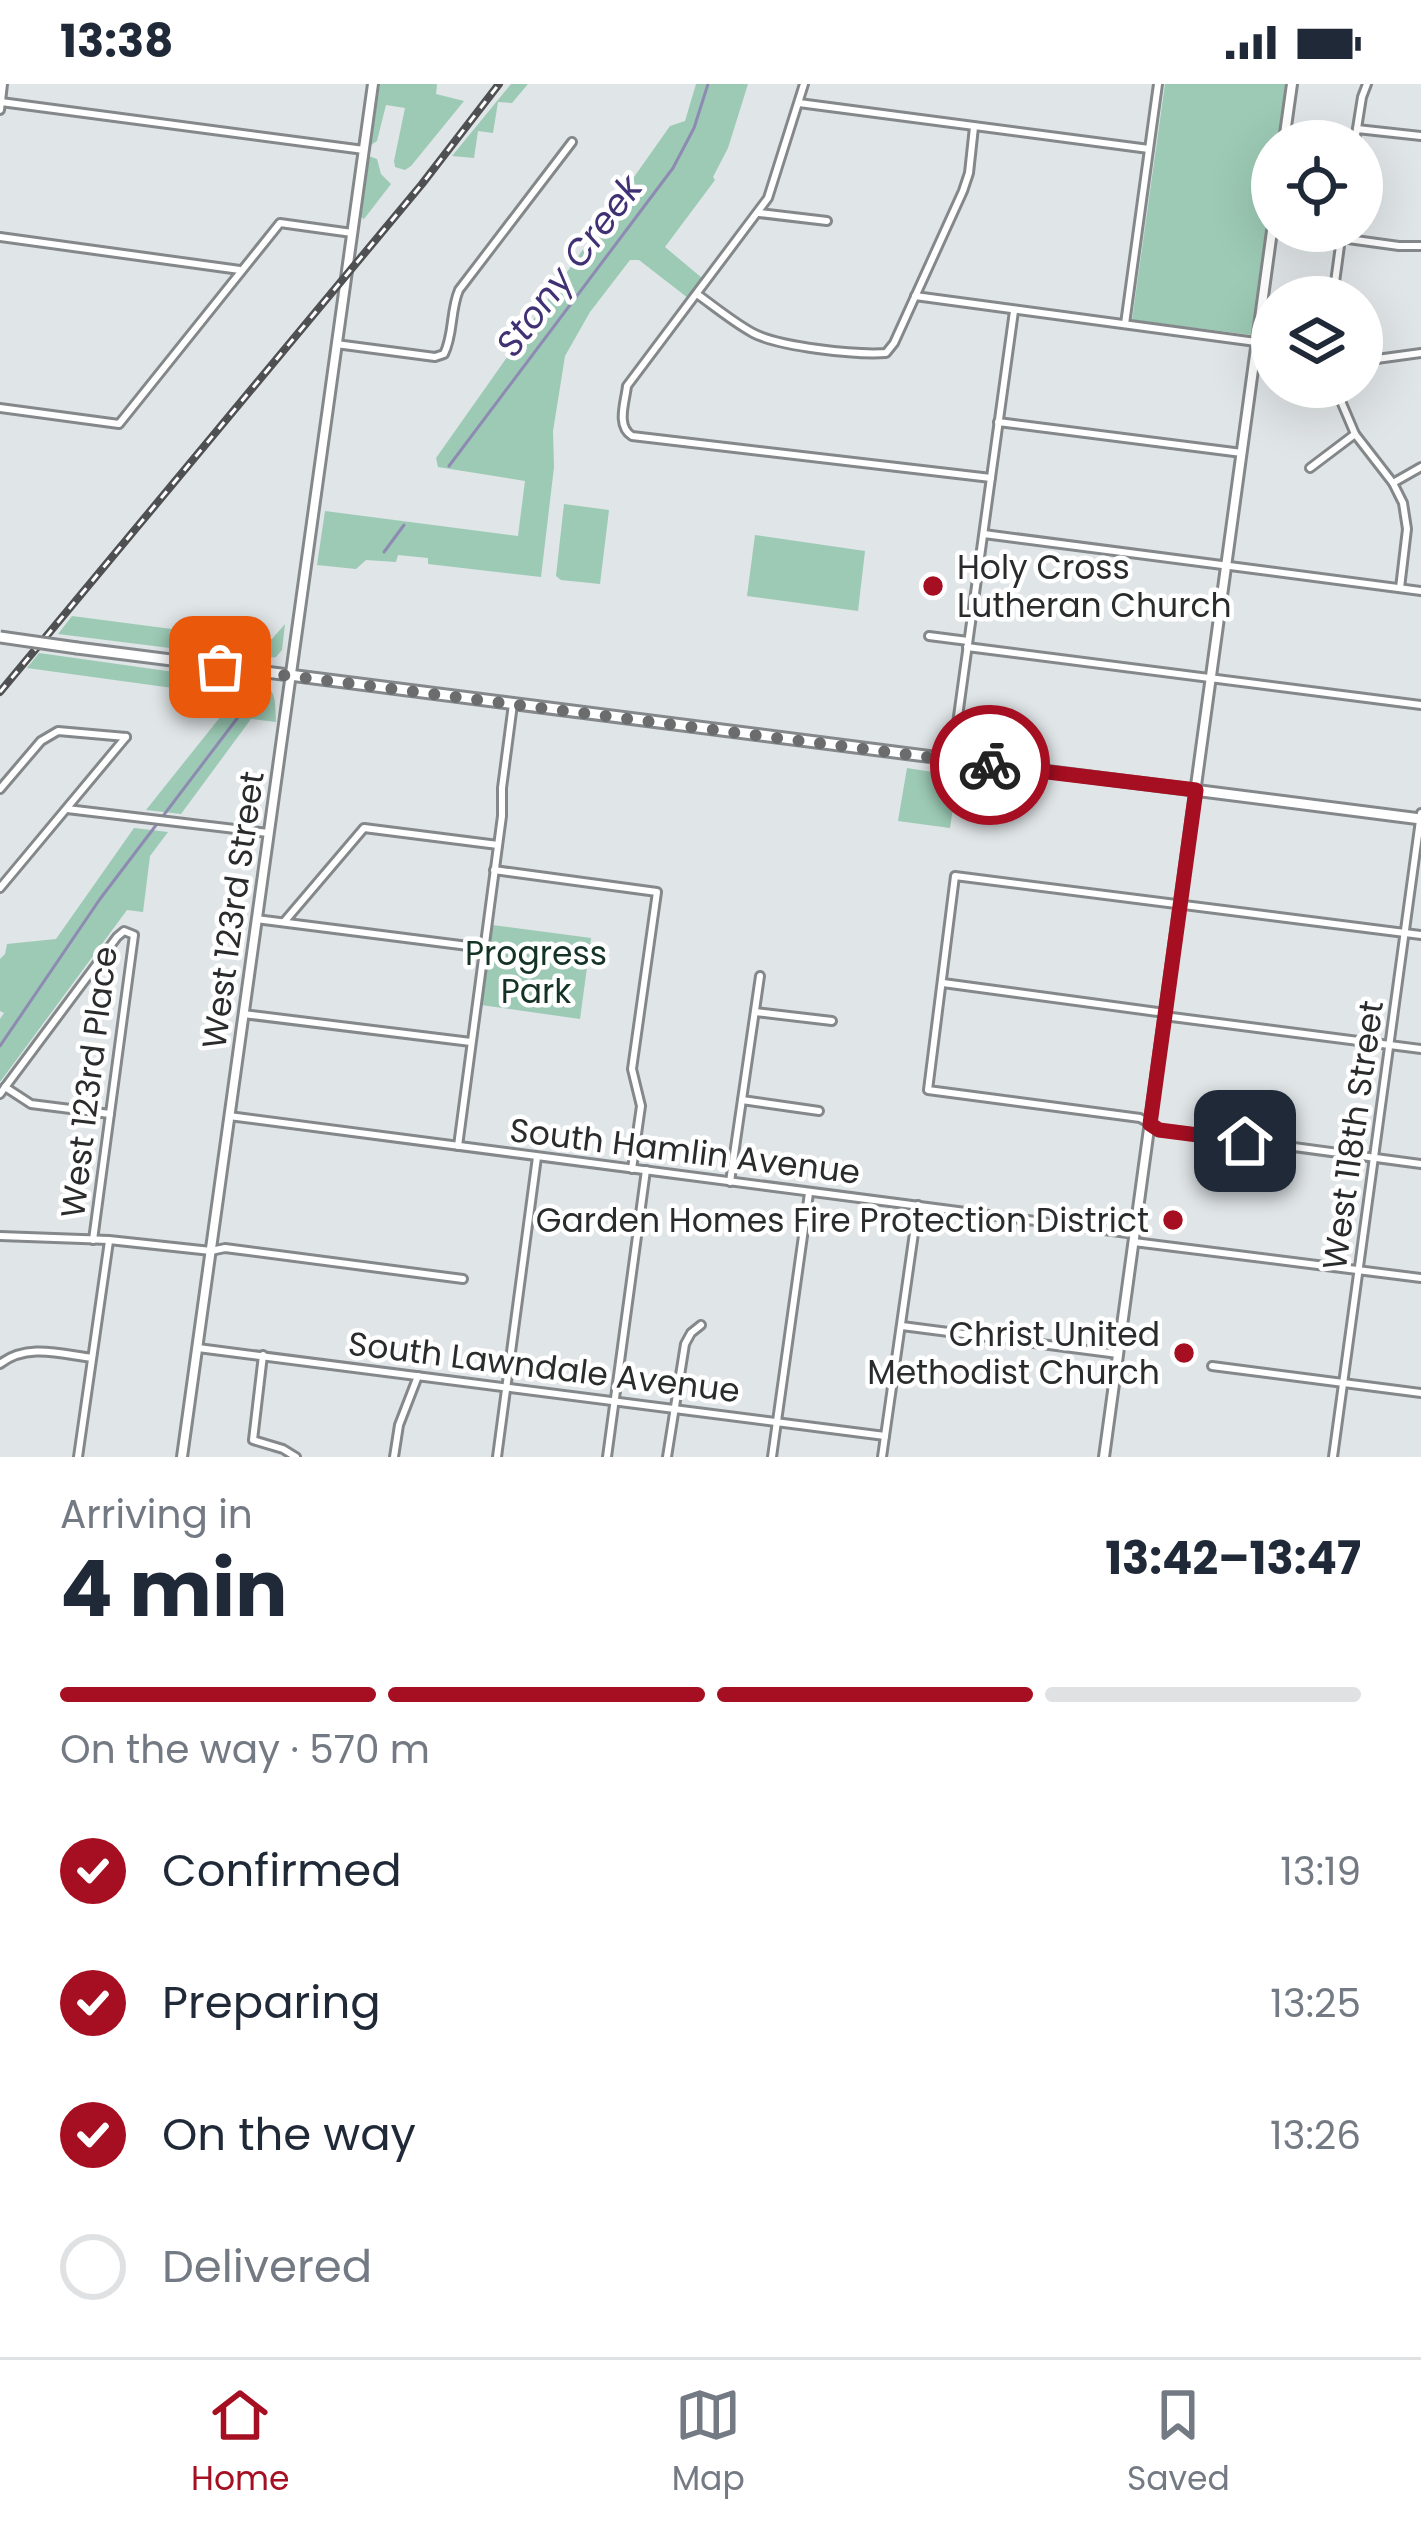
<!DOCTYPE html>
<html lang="en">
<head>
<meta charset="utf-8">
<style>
	body { margin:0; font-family:Poppins,sans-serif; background:#f2f2f3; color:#1f2937; height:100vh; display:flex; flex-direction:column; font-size:45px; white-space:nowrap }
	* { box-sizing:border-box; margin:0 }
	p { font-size:39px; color:#747a83 }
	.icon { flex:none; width:66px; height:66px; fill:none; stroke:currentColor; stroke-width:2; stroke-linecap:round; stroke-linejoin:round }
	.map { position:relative; height:1373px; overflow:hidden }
	.sheet { display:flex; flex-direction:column; background:#fff; flex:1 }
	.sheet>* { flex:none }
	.buttons { position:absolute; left:1251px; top:36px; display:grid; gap:24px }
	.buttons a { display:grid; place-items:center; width:132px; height:132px; border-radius:50%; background:#fff; box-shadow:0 12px 48px #0002; font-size:60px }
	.pin { position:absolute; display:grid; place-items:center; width:102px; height:102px; color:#fff; margin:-51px; border-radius:24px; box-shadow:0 6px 18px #0006 }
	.courier { position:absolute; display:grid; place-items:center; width:120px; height:120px; margin:-60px; border:9px solid #a60e21; border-radius:50%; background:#fff; color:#222; box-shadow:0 3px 15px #0007 }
	.head em { font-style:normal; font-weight:700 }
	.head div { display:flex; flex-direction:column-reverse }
	.head { display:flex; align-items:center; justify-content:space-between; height:204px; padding:0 60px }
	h1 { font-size:78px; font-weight:700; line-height:90px }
	.bar { display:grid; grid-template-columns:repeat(4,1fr); gap:18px 12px; align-content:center; height:144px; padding:0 60px }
	.bar i { height:15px; border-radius:9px; background:#e0e1e3 }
	.bar .on { background:#a60e21 }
	.bar p { grid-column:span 4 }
	ol { padding:0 60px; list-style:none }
	li { display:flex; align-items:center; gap:36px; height:132px }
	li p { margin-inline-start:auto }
	li .icon { padding:12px; border-radius:50%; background:#a60e21; color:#fff; stroke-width:4 }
	li:last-child { color:#747a83 }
	li i { width:66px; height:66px; border:6px solid #e0e1e3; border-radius:50% }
	.status { display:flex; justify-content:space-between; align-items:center; height:84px; padding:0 60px; background:#fff; direction:ltr }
	.status svg { height:33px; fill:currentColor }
	.tabs { display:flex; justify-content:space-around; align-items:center; height:168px; border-top:3px solid #e0e1e3; background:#fff; font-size:33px; color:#747a83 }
	.tabs a { display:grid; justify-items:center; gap:6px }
	.tabs .on { color:#a60e21 }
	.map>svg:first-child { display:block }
	.green { fill:#9ccab5 }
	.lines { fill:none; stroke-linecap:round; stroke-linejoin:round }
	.stream { stroke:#8e8ab2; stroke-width:3 }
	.minor-casing { stroke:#84888a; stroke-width:12 }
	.tertiary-casing { stroke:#84888a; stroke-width:14 }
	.secondary-casing { stroke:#84888a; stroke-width:15 }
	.minor { stroke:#fff; stroke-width:6 }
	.tertiary { stroke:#fff; stroke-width:8 }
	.secondary { stroke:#fff; stroke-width:9 }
	.rail-casing { stroke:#4f5052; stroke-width:8 }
	.rail { stroke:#fff; stroke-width:3; stroke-dasharray:9; stroke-linecap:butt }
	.secondary-bridge-casing { stroke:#84888a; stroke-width:15; stroke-linecap:butt }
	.secondary-bridge { stroke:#fff; stroke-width:9 }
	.done { stroke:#6a6c6d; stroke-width:12; stroke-dasharray:0 21.6 }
	.route { stroke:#a60e21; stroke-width:15 }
	.poi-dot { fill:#a60e21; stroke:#fff; stroke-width:4.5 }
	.labels { text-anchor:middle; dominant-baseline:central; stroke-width:9; stroke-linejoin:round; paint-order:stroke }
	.poi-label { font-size:33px; fill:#2a2b2c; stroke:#fff; text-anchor:end }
	.street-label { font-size:33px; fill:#2a2b2c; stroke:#fff }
	.park-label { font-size:33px; fill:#143326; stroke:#fff }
	.water-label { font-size:36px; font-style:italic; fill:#403174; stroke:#fff }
</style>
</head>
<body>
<div class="status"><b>13:38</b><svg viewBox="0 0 49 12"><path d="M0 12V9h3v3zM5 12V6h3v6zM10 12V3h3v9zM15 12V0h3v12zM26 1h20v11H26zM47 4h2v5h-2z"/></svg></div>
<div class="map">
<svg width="1421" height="1373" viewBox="0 0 1421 1373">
	<rect width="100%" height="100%" fill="#e0e5e7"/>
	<!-- green -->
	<g class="green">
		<polygon points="380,0 437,0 436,10 464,17 411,82 405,86 395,83 394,77 405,24 386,21 377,57 371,61"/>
		<polygon points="511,0 528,0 512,19 498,18 493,49 478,47 474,74 452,72"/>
		<polygon points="696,0 748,0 728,64 713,93 715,96 665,163 702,194 688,214 639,176 630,176 590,228 565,272 553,347 554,383 541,493 428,480 428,474 398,471 396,478 366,476 356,485 317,481 325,427 518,452 525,397 438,383 436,374 670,42 685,37"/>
		<polygon points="1165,0 1286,0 1278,57 1272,57 1272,102 1252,251 1132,236"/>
		<polygon points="369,72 377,75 381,90 391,100 364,135 361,133"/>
		<polygon points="564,420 609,426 600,500 561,496 556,492"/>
		<polygon points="755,451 865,467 858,527 747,512"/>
		<polygon points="72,532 263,557 272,555 285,540 282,566 276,573 258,575 58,550"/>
		<path d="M 39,569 L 266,601 C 277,609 275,624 276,638 L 251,635 L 181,730 L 146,726 L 229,622 L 231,612 L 27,584 Z"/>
		<polygon points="907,684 958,692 950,744 898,737"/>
		<polygon points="134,744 168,748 150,772 143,828 127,826 0,998 0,935 4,929 0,927 0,875 5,870 7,860 56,855"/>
		<polygon points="492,841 591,854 580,935 481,921"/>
	</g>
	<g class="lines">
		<!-- stream -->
		<g class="stream">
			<polyline points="449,382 673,84 694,44 708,0"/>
			<polyline points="384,468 404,441"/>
			<polyline points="0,962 100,815 245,624 259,611"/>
		</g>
		<!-- minor casing -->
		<g class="minor-casing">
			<g id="minor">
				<path d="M 804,0 L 768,114 L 627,302 C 625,319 616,342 632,352 L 991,394"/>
				<polyline points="1,18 364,66"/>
				<polyline points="799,19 1149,65"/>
				<polyline points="0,26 3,0"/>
				<polyline points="1357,45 1421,52"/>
				<polyline points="1355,57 1362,13 1367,0"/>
				<polyline points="759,129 827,137"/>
				<polyline points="1290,147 1399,162 1421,162"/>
				<polyline points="0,153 240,186"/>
				<path d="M 697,210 C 715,223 733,238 753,249 C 779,263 856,271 886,269 L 894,259 L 963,107 L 969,89 L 974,43"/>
				<polyline points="915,212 1256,258"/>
				<polyline points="1333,213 1342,147"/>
				<polyline points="1125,240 1158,0"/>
				<path d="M 336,260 L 435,273 L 444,270 C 454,250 450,227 459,206 L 572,58"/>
				<polyline points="1362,277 1421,269"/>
				<polyline points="1335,303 1355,350 1393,399 1403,419 1407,445 1400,504"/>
				<polyline points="0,324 119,340 280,139 352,149"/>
				<polyline points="998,338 1242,369"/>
				<polyline points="1310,384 1355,350"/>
				<polyline points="1393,399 1421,383"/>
				<polyline points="984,450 1421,507"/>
				<polyline points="929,552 968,557"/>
				<polyline points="967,563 1421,621"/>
				<polyline points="952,676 1014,227"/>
				<polyline points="0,705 41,657 58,647 126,653"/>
				<polyline points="67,725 268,749"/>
				<polyline points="494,786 657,808 632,985 641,1022 632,1085"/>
				<polyline points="0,804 126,653"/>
				<polyline points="256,835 484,864"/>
				<polyline points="284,838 364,744 498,761"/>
				<polyline points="1421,851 955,792 928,1006 1140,1034 1159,1045 1421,1080"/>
				<polyline points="943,899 1165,929"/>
				<polyline points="755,928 832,937"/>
				<polyline points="243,930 471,958"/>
				<polyline points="1164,932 1421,965"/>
				<polyline points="5,1003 31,1020 110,1030"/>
				<polyline points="0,1010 117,853 124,847 134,851 93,1156"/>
				<polyline points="742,1016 819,1027"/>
				<polyline points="229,1032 1135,1150"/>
				<polyline points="458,1062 502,732 502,704 513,620"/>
				<polyline points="730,1098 760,892"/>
				<polyline points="0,1152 109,1156 211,1167 225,1164 463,1195"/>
				<polyline points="1134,1158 1421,1194"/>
				<polyline points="902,1242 1118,1270"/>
				<polyline points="198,1264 885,1352"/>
				<polyline points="263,1271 253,1356 283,1365 296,1373"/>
				<path d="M 0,1280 C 27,1259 61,1270 92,1274"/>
				<polyline points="1212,1282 1421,1309"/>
				<polyline points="78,1373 109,1157"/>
				<polyline points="394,1373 399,1341 418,1292"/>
				<polyline points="497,1373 537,1073"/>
				<polyline points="607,1373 646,1086"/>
				<polyline points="667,1373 685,1260 691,1249 701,1241"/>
				<polyline points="772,1373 809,1109"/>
				<polyline points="882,1373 918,1121"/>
				<polyline points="1333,1373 1421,729"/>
			</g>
		</g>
		<!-- tertiary casing -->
		<g class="tertiary-casing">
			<g id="tertiary">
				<polyline points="1284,57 1292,0"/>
				<polyline points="182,1373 373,0"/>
				<polyline points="1104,1373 1272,147"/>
			</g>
		</g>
		<!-- secondary casing -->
		<g class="secondary-casing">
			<polyline id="secondary" points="77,564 1421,735"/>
		</g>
		<!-- minor -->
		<use href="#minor" class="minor"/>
		<!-- tertiary -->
		<use href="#tertiary" class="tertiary"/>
		<!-- secondary -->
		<use href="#secondary" class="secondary"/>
		<!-- rail casing -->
		<g class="rail-casing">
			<polyline id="rail" points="0,608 422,100 499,0"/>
		</g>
		<!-- rail -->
		<use href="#rail" class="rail"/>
		<!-- secondary-bridge casing -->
		<g class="secondary-bridge-casing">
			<polyline id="secondary-bridge" points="0,553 77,564"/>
		</g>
		<!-- secondary-bridge -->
		<use href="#secondary-bridge" class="secondary-bridge"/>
	</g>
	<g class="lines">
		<!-- done -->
		<polyline class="done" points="220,583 990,681"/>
		<!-- route -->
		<polyline class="route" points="990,681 1196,706 1150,1040 1159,1046 1245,1057"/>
	</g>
	<!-- markers -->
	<g class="poi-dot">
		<circle cx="933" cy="502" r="12"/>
		<circle cx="1173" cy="1136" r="12"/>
		<circle cx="1184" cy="1269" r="12"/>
	</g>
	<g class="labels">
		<!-- poi labels -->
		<g class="poi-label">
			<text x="957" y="483" text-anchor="start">Holy Cross<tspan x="957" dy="38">Lutheran Church</tspan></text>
			<text x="1149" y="1136">Garden Homes Fire Protection District</text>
			<text x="1160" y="1250">Christ United<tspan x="1160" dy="38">Methodist Church</tspan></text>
		</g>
		<!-- street labels -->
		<g class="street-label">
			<text transform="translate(233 826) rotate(-82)">West 123rd Street</text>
			<text transform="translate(89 998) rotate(-83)">West 123rd Place</text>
			<text transform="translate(1353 1051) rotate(-82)">West 118th Street</text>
			<text transform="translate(685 1067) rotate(7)">South Hamlin Avenue</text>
			<text transform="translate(544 1283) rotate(7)">South Lawndale Avenue</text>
		</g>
		<!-- park labels -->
		<g class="park-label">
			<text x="536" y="869">Progress<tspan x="536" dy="38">Park</tspan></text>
		</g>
		<!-- water labels -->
		<g class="water-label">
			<text transform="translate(569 182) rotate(-53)">Stony Creek</text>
		</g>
	</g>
</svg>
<div class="buttons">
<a><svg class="icon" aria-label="locate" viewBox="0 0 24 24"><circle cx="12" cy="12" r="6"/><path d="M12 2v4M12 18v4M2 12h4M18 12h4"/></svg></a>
<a><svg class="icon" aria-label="layers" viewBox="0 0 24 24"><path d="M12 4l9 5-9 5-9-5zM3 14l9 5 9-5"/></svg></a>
</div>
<div class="pin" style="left:220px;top:583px;background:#ea580c"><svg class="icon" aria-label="bag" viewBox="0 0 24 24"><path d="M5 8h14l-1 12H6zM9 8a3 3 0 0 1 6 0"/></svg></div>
<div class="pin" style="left:1245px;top:1057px;background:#1f2937"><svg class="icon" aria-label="home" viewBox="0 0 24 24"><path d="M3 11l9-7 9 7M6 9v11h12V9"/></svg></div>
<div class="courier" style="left:990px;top:681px"><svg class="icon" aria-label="bike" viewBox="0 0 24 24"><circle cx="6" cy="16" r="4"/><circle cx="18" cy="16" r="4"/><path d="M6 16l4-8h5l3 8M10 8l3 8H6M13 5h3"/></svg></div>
</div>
<section class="sheet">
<div class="head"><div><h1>4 min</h1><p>Arriving in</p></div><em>13:42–13:47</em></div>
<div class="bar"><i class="on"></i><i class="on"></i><i class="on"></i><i></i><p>On the way · 570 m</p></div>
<ol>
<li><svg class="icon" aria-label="check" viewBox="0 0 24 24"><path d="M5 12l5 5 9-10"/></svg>Confirmed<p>13:19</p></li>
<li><svg class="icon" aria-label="check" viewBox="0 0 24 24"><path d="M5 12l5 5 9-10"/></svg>Preparing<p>13:25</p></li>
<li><svg class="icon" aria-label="check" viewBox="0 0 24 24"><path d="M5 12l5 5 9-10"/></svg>On the way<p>13:26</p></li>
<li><i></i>Delivered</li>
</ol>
</section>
<nav class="tabs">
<a class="on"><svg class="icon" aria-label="home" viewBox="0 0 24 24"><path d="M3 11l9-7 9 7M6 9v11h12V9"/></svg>Home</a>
<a><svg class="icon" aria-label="map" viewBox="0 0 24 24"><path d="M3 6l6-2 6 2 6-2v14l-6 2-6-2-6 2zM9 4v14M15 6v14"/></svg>Map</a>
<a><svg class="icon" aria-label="saved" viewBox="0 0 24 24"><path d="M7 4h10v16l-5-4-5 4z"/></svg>Saved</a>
</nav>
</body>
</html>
